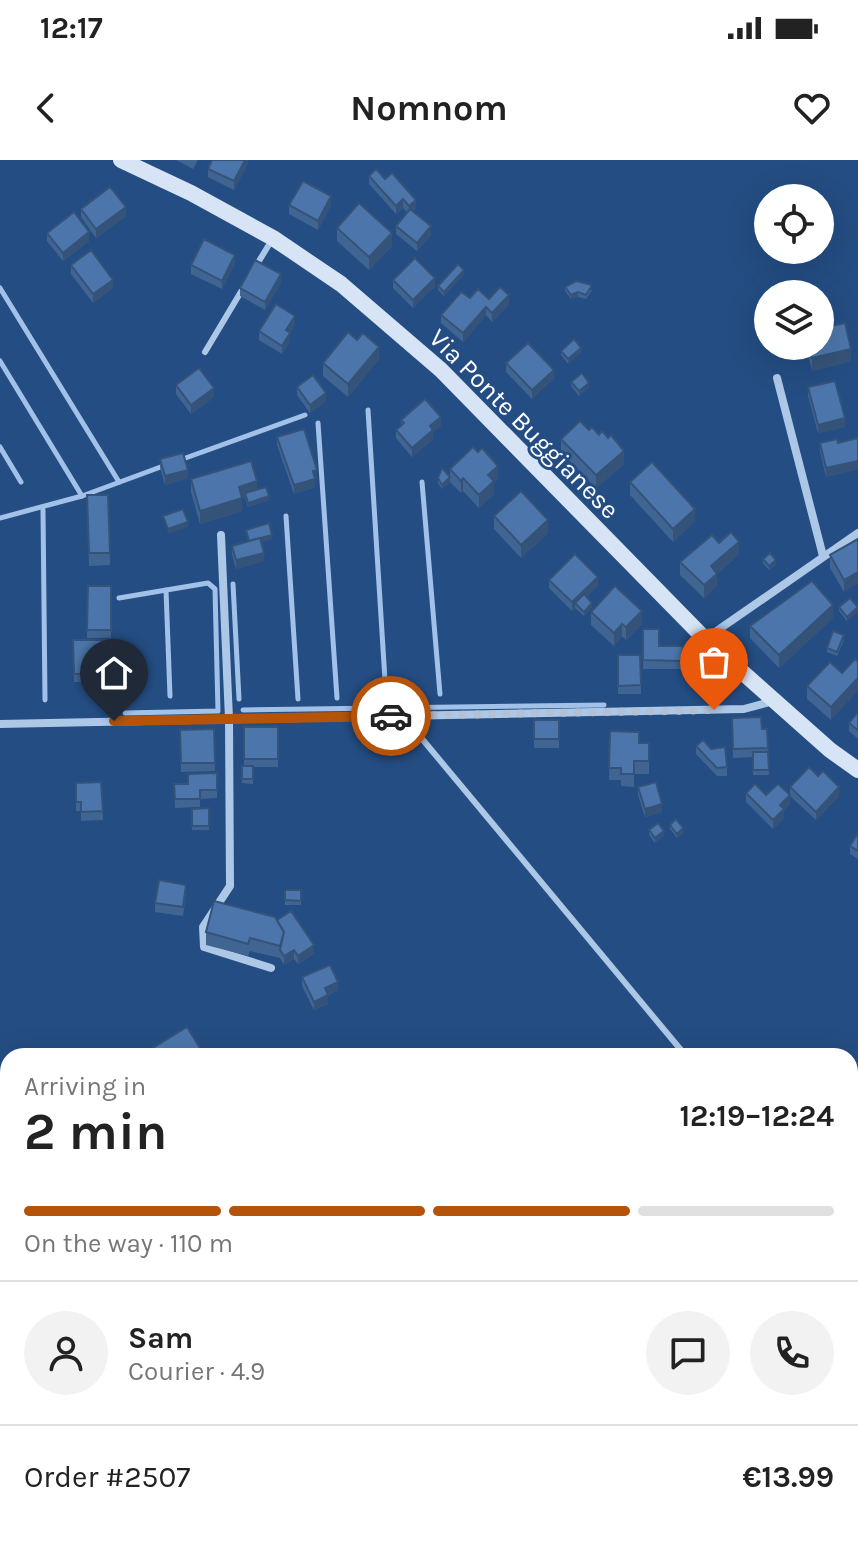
<!DOCTYPE html>
<html lang="en">
<head>
<meta charset="utf-8">
<style>
	body { margin:0; font-family:Karla,sans-serif; background:#f2f2f2; color:#222; height:100vh; display:flex; flex-direction:column; font-size:30px; white-space:nowrap }
	* { box-sizing:border-box; margin:0 }
	p { font-size:26px; color:#767676 }
	.icon { flex:none; width:44px; height:44px; fill:none; stroke:currentColor; stroke-width:2; stroke-linecap:round; stroke-linejoin:round }
	.map { position:relative; flex:1; overflow:hidden }
	.sheet { position:absolute; left:0px; top:888px; width:858px; height:496px; display:flex; flex-direction:column; background:#fff; border-radius:24px 24px 0 0; box-shadow:0 8px 32px #0002 }
	.sheet>* { flex:none }
	.fabs { position:absolute; left:754px; top:24px; display:grid; gap:16px }
	.fabs a { display:grid; place-items:center; width:80px; height:80px; border-radius:50%; background:#fff; box-shadow:0 8px 32px #0002; font-size:40px }
	.pin { position:absolute; display:grid; place-items:center; width:68px; height:68px; color:#fff; margin:-82px -34px; border-radius:50% 50% 50% 0; rotate:-45deg; box-shadow:0 0 8px #0007 }
	.pin .icon { rotate:45deg }
	.courier { position:absolute; display:grid; place-items:center; width:80px; height:80px; margin:-40px; border:6px solid #b45309; border-radius:50%; background:#fff; color:#222; box-shadow:0 2px 10px #0007 }
	.summary em { font-style:normal; font-weight:700 }
	.summary div { display:flex; flex-direction:column-reverse }
	.summary { display:flex; align-items:center; justify-content:space-between; height:136px; padding:0 24px }
	h1 { font-size:52px; font-weight:700; line-height:60px }
	.bar { display:grid; grid-template-columns:repeat(4,1fr); gap:12px 8px; align-content:center; height:96px; padding:0 24px }
	.bar i { height:10px; border-radius:6px; background:#e0e0e0 }
	.bar .on { background:#b45309 }
	.bar p { grid-column:span 4 }
	.line { display:flex; align-items:center; gap:20px; padding:0 24px; border-top:2px solid #e0e0e0 }
	.line div { flex:1 }
	.round { display:grid; place-items:center; flex:none; width:84px; height:84px; border-radius:42px; background:#f2f2f2 }
	.status { display:flex; justify-content:space-between; align-items:center; height:56px; padding:0 40px; background:#fff; direction:ltr }
	.status svg { height:22px; fill:currentColor }
	header { display:flex; justify-content:space-between; align-items:center; height:104px; padding:0 24px; background:#fff; font-size:36px; font-weight:700 }
	.map>svg:first-child { display:block }
	.lines { fill:none; stroke-linecap:round; stroke-linejoin:round }
	.stream { stroke:#a1c1e8; stroke-width:5 }
	.lane { stroke:#adc7e7; stroke-width:6 }
	.street { stroke:#adc7e7; stroke-width:8 }
	.secondary { stroke:#d7e4f6; stroke-width:16 }
	.wall { fill:#416593 }
	.shaded-wall { fill:#355378 }
	.building { fill:#4c76ab; stroke:#355378; stroke-width:2 }
	.done { stroke:#b2c1d4; stroke-width:8; stroke-dasharray:0 14.4 }
	.route { stroke:#b45309; stroke-width:10 }
	.labels { text-anchor:middle; dominant-baseline:central; stroke-width:6; stroke-linejoin:round; paint-order:stroke }
	.street-label { font-size:26px; fill:#fff; stroke:#244d83 }
</style>
</head>
<body>
<div class="status"><b>12:17</b><svg viewBox="0 0 49 12"><path d="M0 12V9h3v3zM5 12V6h3v6zM10 12V3h3v9zM15 12V0h3v12zM26 1h20v11H26zM47 4h2v5h-2z"/></svg></div>
<header><svg class="icon" aria-label="back" viewBox="0 0 24 24"><path d="M15 5l-7 7 7 7"/></svg>Nomnom<svg class="icon" aria-label="heart" viewBox="0 0 24 24"><path d="M12 20l-8-8c-3-5 5-10 8-4 3-6 11-1 8 4z"/></svg></header>
<div class="map">
<svg width="858" height="1384" viewBox="0 0 858 1384">
	<rect width="100%" height="100%" fill="#244d83"/>
	<g class="lines">
		<!-- stream -->
		<g class="stream">
			<polyline points="0,128 119,322"/>
			<polyline points="0,201 82,336"/>
			<polyline points="368,250 386,536"/>
			<polyline points="318,263 337,538"/>
			<polyline points="0,287 21,322"/>
			<polyline points="180,300 305,255"/>
			<polyline points="422,322 440,534"/>
			<polyline points="43,350 45,540"/>
			<polyline points="286,356 298,539"/>
			<polyline points="0,358 82,336 166,305"/>
			<polyline points="233,424 239,539"/>
			<polyline points="166,430 170,536"/>
			<polyline points="119,438 208,423 215,429 218,551 125,553"/>
			<polyline points="243,550 604,545"/>
		</g>
		<!-- lane -->
		<g class="lane">
			<polyline points="256,106 273,78"/>
			<polyline points="205,192 242,130"/>
			<polyline points="415,555 418,574 686,896"/>
			<polyline points="850,1365 858,1359"/>
			<polyline points="827,1384 837,1376"/>
		</g>
		<!-- street -->
		<g class="street">
			<polyline points="777,218 823,396"/>
			<polyline points="221,375 229,559 230,726 203,767 204,787 271,808"/>
			<polyline points="705,479 858,373"/>
			<polyline points="0,564 744,549 774,541"/>
			<polyline points="0,973 8,986"/>
			<polyline points="246,1376 249,1384"/>
			<polyline points="173,1384 194,1376"/>
		</g>
		<!-- secondary -->
		<polyline class="secondary" points="121,0 191,33 273,78 341,124 441,210 705,479 830,590 858,610"/>
	</g>
	<!-- wall -->
	<g class="wall">
		<polygon points="176,0 198,0 193,9"/>
		<polygon points="248,0 248,3 234,30 208,17 208,9"/>
		<polygon points="369,16 385,19 416,48 413,51 431,75 417,91 396,74 396,66 407,52 403,48 396,54 369,24"/>
		<polygon points="289,45 331,45 318,70 289,54"/>
		<polygon points="81,49 126,56 96,78 81,57"/>
		<polygon points="337,68 392,86 369,110 337,81"/>
		<polygon points="47,73 89,81 63,101 47,81"/>
		<polygon points="235,104 222,129 191,114 191,105"/>
		<polygon points="71,105 113,128 93,143 71,114"/>
		<polygon points="464,114 444,136 438,130 438,126"/>
		<polygon points="393,120 435,126 413,148 393,128"/>
		<polygon points="281,122 265,150 240,136 240,128"/>
		<polygon points="565,127 592,130 586,139 578,137 571,139 565,131"/>
		<polygon points="470,138 489,139 509,144 492,162 486,155 463,182 441,163 441,155"/>
		<polygon points="295,164 290,173 290,181 282,194 259,180 259,171"/>
		<polygon points="827,167 851,201 812,211 809,198 801,200 797,186 820,186"/>
		<polygon points="561,191 581,192 568,204 561,195"/>
		<polygon points="379,199 348,237 323,216 323,203"/>
		<polygon points="506,203 554,218 532,239 506,212"/>
		<polygon points="571,222 589,227 579,236 571,226"/>
		<polygon points="176,225 214,237 191,254 176,234"/>
		<polygon points="297,227 326,241 310,253 297,235"/>
		<polygon points="808,227 845,267 818,273 808,236"/>
		<polygon points="401,260 441,266 433,272 433,279 412,297 396,278 396,270 401,266"/>
		<polygon points="589,270 608,278 624,304 596,328 561,292 561,279"/>
		<polygon points="277,277 317,318 315,319 315,327 294,334 277,285"/>
		<polygon points="858,278 858,309 826,317 820,291 820,283 838,283"/>
		<polygon points="160,299 188,318 165,325 160,308"/>
		<polygon points="450,309 498,318 494,323 494,334 479,348 463,331 461,333 450,322 442,329 438,323 438,318 450,317"/>
		<polygon points="191,319 257,330 269,340 248,347 245,338 242,338 242,351 200,364 191,332"/>
		<polygon points="630,322 695,361 673,382 630,335"/>
		<polygon points="87,335 108,335 110,405 89,406"/>
		<polygon points="494,356 548,373 521,398 494,369"/>
		<polygon points="246,370 272,379 261,382 264,401 236,409 232,394 232,386 248,381"/>
		<polygon points="858,379 844,432 830,408 830,395"/>
		<polygon points="719,383 739,394 717,414 717,426 704,438 680,415 680,402"/>
		<polygon points="763,399 776,405 769,410 763,403"/>
		<polygon points="549,420 598,425 586,437 592,447 584,456 575,448 572,451 549,428"/>
		<polygon points="88,426 111,426 111,478 87,478"/>
		<polygon points="850,438 847,461 839,451 839,447"/>
		<polygon points="591,452 642,464 626,480 622,476 614,486 591,465"/>
		<polygon points="833,458 779,508 750,478 750,466"/>
		<polygon points="643,469 659,486 683,486 682,509 643,509"/>
		<polygon points="73,480 105,480 106,522 74,522"/>
		<polygon points="844,480 837,496 827,492 827,488"/>
		<polygon points="618,495 640,495 641,534 618,534"/>
		<polygon points="842,513 831,560 807,539 807,526"/>
		<polygon points="858,552 858,579 849,571 849,563"/>
		<polygon points="732,558 762,569 768,588 769,615 753,615 753,597 733,598"/>
		<rect x="534" y="560" width="25" height="28"/>
		<polygon points="244,567 278,567 278,607 253,607 253,624 242,623 242,606 244,606"/>
		<polygon points="214,569 215,611 181,612 180,570"/>
		<polygon points="610,571 639,583 649,583 649,614 634,614 634,627 621,626 621,620 609,620"/>
		<polygon points="696,586 711,589 727,607 727,616 717,616 696,594"/>
		<polygon points="217,613 217,638 200,639 200,647 175,648 174,624 188,624"/>
		<polygon points="101,622 103,660 81,661 81,651 76,651 76,623"/>
		<polygon points="638,627 662,652 645,657 638,635"/>
		<polygon points="790,627 839,636 816,660 790,636"/>
		<polygon points="746,633 766,635 790,644 784,650 784,658 773,669 746,642"/>
		<polygon points="209,648 209,670 192,670 192,649"/>
		<polygon points="670,665 683,673 677,678 670,669"/>
		<polygon points="649,670 664,675 655,683 649,675"/>
		<polygon points="858,673 858,699 850,694 850,686"/>
		<rect x="285" y="730" width="16" height="15"/>
		<polygon points="186,733 183,756 155,752 155,743"/>
		<polygon points="277,760 314,794 298,804 294,799 284,805 280,798 250,791 248,796 206,785 206,772"/>
		<polygon points="302,817 338,830 328,835 328,844 314,850 302,826"/>
		<polygon points="78,1376 143,1376 143,1384 79,1384"/>
		<polygon points="307,1376 356,1376 332,1384 309,1384"/>
	</g>
	<!-- shaded-wall -->
	<g class="shaded-wall">
		<polygon points="245,0 248,0 248,3 234,30 234,21"/>
		<polygon points="331,36 331,45 318,70 318,61"/>
		<polygon points="403,39 403,48 396,54 396,46"/>
		<polygon points="416,40 416,48 409,54 409,46"/>
		<polygon points="126,47 126,56 96,78 96,69"/>
		<polygon points="431,66 431,75 417,91 417,83"/>
		<polygon points="89,72 89,81 63,101 63,93"/>
		<polygon points="392,73 392,86 369,110 369,97"/>
		<polygon points="235,95 235,104 222,129 222,121"/>
		<polygon points="464,110 464,114 444,136 444,132"/>
		<polygon points="281,114 281,122 265,150 265,142"/>
		<polygon points="435,118 435,126 413,148 413,140"/>
		<polygon points="113,120 113,128 93,143 93,134"/>
		<polygon points="578,132 578,137 571,139 571,135"/>
		<polygon points="509,135 509,144 492,162 492,153"/>
		<polygon points="486,147 486,155 463,182 463,173"/>
		<polygon points="295,156 295,164 286,179 286,170"/>
		<polygon points="290,173 290,181 282,194 282,186"/>
		<polygon points="809,186 809,198 801,200 801,188"/>
		<polygon points="379,187 379,199 348,237 348,224"/>
		<polygon points="581,188 581,192 568,204 568,199"/>
		<polygon points="851,189 851,201 812,211 812,198"/>
		<polygon points="554,210 554,218 532,239 532,230"/>
		<polygon points="589,223 589,227 579,236 579,231"/>
		<polygon points="214,228 214,237 191,254 191,245"/>
		<polygon points="326,233 326,241 310,253 310,245"/>
		<polygon points="441,257 441,266 433,272 433,279 412,297 412,288 430,266"/>
		<polygon points="845,258 845,267 818,273 818,265"/>
		<polygon points="624,291 624,304 596,328 596,315"/>
		<polygon points="858,301 858,309 826,317 826,308"/>
		<polygon points="498,306 498,318 494,323 494,334 479,348 479,335 488,315"/>
		<polygon points="188,310 188,318 165,325 165,316"/>
		<polygon points="317,310 315,327 294,334 294,325 313,311"/>
		<polygon points="450,317 450,322 442,329 442,325"/>
		<polygon points="463,318 463,331 461,333 461,321"/>
		<polygon points="257,321 257,334 245,333 245,338 242,338 242,351 200,364 200,351 239,327"/>
		<polygon points="269,336 269,340 248,347 248,343"/>
		<polygon points="695,349 695,361 673,382 673,369"/>
		<polygon points="548,360 548,373 521,398 521,385"/>
		<polygon points="188,362 188,367 168,374 168,369"/>
		<polygon points="272,375 272,379 249,386 249,382"/>
		<polygon points="739,382 739,394 711,419 711,406"/>
		<polygon points="264,393 264,401 236,409 236,400"/>
		<polygon points="776,400 776,405 769,410 769,406"/>
		<polygon points="858,412 858,424 844,432 844,420"/>
		<polygon points="717,414 717,426 704,438 704,425"/>
		<polygon points="598,417 598,425 577,445 575,443 575,448 572,451 572,442"/>
		<polygon points="592,443 592,447 584,456 584,452"/>
		<polygon points="833,445 833,458 779,508 779,495"/>
		<polygon points="858,447 858,452 847,461 847,457"/>
		<polygon points="642,451 642,464 626,480 626,467"/>
		<polygon points="622,464 622,476 614,486 614,473"/>
		<polygon points="858,518 858,531 831,560 831,547"/>
		<polygon points="839,627 839,636 816,660 816,652"/>
		<polygon points="790,635 790,644 784,650 784,658 773,669 773,660 780,645"/>
		<polygon points="662,644 662,652 645,657 645,649"/>
		<polygon points="683,668 683,673 677,678 677,674"/>
		<polygon points="664,671 664,675 655,683 655,678"/>
		<polygon points="314,785 314,794 298,804 298,796"/>
		<polygon points="294,790 294,799 284,805 284,796"/>
		<polygon points="338,822 338,830 325,836 325,828"/>
		<polygon points="328,835 328,844 314,850 314,842"/>
		<polygon points="200,888 200,896 187,896"/>
		<polygon points="6,1159 6,1167 0,1170 0,1162"/>
		<polygon points="138,1376 143,1376 143,1384 109,1384"/>
		<polygon points="147,1376 162,1376 162,1377 147,1381"/>
		<polygon points="318,1376 356,1376 332,1384 312,1384 312,1378"/>
		<polygon points="507,1376 510,1376 510,1379 499,1384 499,1380"/>
	</g>
	<!-- building -->
	<g class="building">
		<polygon points="212,0 245,0 234,21 208,9"/>
		<polygon points="376,9 385,19 392,13 416,40 409,46 403,39 396,46 369,16"/>
		<polygon points="303,21 331,36 318,61 289,45"/>
		<polygon points="110,27 126,47 96,69 81,49"/>
		<polygon points="359,43 392,73 369,97 337,68"/>
		<polygon points="410,49 431,66 417,83 396,66"/>
		<polygon points="74,52 89,72 63,93 47,73"/>
		<polygon points="204,79 235,95 222,121 191,105"/>
		<polygon points="91,90 113,120 93,134 71,105"/>
		<polygon points="415,98 435,118 413,140 393,120"/>
		<polygon points="255,100 281,114 265,142 240,128"/>
		<polygon points="458,104 464,110 444,132 438,126"/>
		<polygon points="576,121 592,125 586,135 578,132 571,135 565,127"/>
		<polygon points="500,127 509,135 492,153 486,147 463,173 441,155 461,132 470,138 478,129 489,139"/>
		<polygon points="276,144 295,156 286,170 290,173 282,186 259,171"/>
		<polygon points="824,152 827,167 845,163 851,189 812,198 809,186 820,186 820,153"/>
		<polygon points="348,172 357,180 363,173 379,187 348,224 323,203"/>
		<polygon points="574,179 581,188 568,199 561,191"/>
		<polygon points="528,183 554,210 532,230 506,203"/>
		<polygon points="199,208 214,228 191,245 176,225"/>
		<polygon points="582,213 589,223 579,231 571,222"/>
		<polygon points="313,215 326,233 310,245 297,227"/>
		<polygon points="835,221 845,258 818,265 808,227"/>
		<polygon points="425,239 441,257 430,266 433,270 412,288 396,270 404,263 401,260"/>
		<polygon points="580,261 589,270 592,267 599,275 602,271 608,278 611,275 624,291 596,315 561,279"/>
		<polygon points="304,269 317,310 313,311 315,319 294,325 277,277"/>
		<polygon points="858,278 858,301 826,308 820,283 837,279 838,283"/>
		<polygon points="473,287 478,292 482,288 498,306 488,315 494,321 479,335 463,318 461,321 450,309"/>
		<polygon points="183,293 188,310 165,316 160,299"/>
		<polygon points="251,301 257,321 239,327 242,338 200,351 191,319"/>
		<polygon points="652,302 695,349 673,369 630,322"/>
		<polygon points="442,308 450,317 442,325 438,318"/>
		<polygon points="266,327 269,336 248,343 245,333"/>
		<polygon points="521,331 548,360 521,385 494,356"/>
		<polygon points="87,335 108,335 110,393 89,393"/>
		<polygon points="183,349 188,362 168,369 163,356"/>
		<polygon points="269,363 272,375 249,381 246,370"/>
		<polygon points="731,372 739,382 711,406 717,414 704,425 680,402 712,375 719,383"/>
		<polygon points="260,378 264,393 236,400 232,386"/>
		<polygon points="858,379 858,412 844,420 830,395"/>
		<polygon points="770,393 776,400 769,406 763,399"/>
		<polygon points="575,394 598,417 572,442 549,420"/>
		<polygon points="812,421 833,445 779,495 750,466"/>
		<polygon points="88,426 111,426 111,470 87,470"/>
		<polygon points="615,426 642,451 626,467 622,464 614,473 591,452"/>
		<polygon points="584,434 592,443 584,452 575,443"/>
		<polygon points="850,438 858,447 847,457 839,447"/>
		<polygon points="643,469 659,469 659,486 683,486 682,501 643,500"/>
		<polygon points="833,471 844,475 837,492 827,488"/>
		<polygon points="73,480 105,480 106,513 74,514"/>
		<polygon points="618,495 640,495 641,525 618,526"/>
		<polygon points="855,499 858,502 858,518 831,547 807,526 830,502 842,513"/>
		<polygon points="858,552 858,570 849,563"/>
		<polygon points="761,557 762,569 767,569 768,588 733,589 732,558"/>
		<rect x="534" y="560" width="25" height="19"/>
		<rect x="244" y="567" width="34" height="32"/>
		<polygon points="214,569 215,603 181,603 180,570"/>
		<polygon points="610,571 639,572 639,583 649,583 649,601 634,601 634,614 621,614 621,608 609,608"/>
		<polygon points="703,580 711,589 725,587 727,607 717,608 696,586"/>
		<polygon points="753,592 768,592 769,610 753,610"/>
		<rect x="242" y="606" width="11" height="13"/>
		<polygon points="809,607 818,616 823,611 839,627 816,652 790,627"/>
		<polygon points="217,613 217,630 200,630 200,639 175,639 174,624 188,624 188,614"/>
		<polygon points="101,622 103,651 81,652 81,642 76,642 76,623"/>
		<polygon points="656,622 662,644 645,649 638,627"/>
		<polygon points="755,624 766,635 778,624 790,635 780,645 784,649 773,660 746,633"/>
		<polygon points="209,648 209,666 192,666 192,649"/>
		<polygon points="676,659 683,668 677,674 670,665"/>
		<polygon points="658,663 664,671 655,678 649,670"/>
		<polygon points="858,673 858,691 850,686"/>
		<polygon points="159,720 186,725 183,747 155,743"/>
		<polygon points="285,730 301,730 301,741 285,740"/>
		<polygon points="214,741 275,757 284,772 280,786 250,778 248,784 206,772"/>
		<polygon points="291,751 314,785 298,796 294,790 284,796 280,790 284,772 277,760"/>
		<polygon points="330,805 338,822 325,828 328,835 314,842 302,817"/>
		<polygon points="187,867 200,888 187,896 140,896"/>
		<polygon points="2,1149 6,1159 0,1162 0,1150"/>
		<polygon points="80,1376 138,1376 109,1384 83,1384"/>
		<polygon points="496,1376 507,1376 499,1380"/>
		<polygon points="720,1376 729,1376 736,1384 720,1384 716,1379"/>
		<polygon points="218,1379 221,1384 208,1384"/>
	</g>
	<g class="lines">
		<!-- done -->
		<polyline class="done" points="391,556 714,550"/>
		<!-- route -->
		<polyline class="route" points="114,561 391,556"/>
	</g>
	<g class="labels">
		<!-- street labels -->
		<g class="street-label">
			<text transform="translate(524 264) rotate(45)">Via Ponte Buggianese</text>
		</g>
	</g>
</svg>
<div class="fabs">
<a><svg class="icon" aria-label="locate" viewBox="0 0 24 24"><circle cx="12" cy="12" r="6"/><path d="M12 2v4M12 18v4M2 12h4M18 12h4"/></svg></a>
<a><svg class="icon" aria-label="layers" viewBox="0 0 24 24"><path d="M12 4l9 5-9 5-9-5zM3 14l9 5 9-5"/></svg></a>
</div>
<div class="pin" style="left:714px;top:550px;background:#ea580c"><svg class="icon" aria-label="bag" viewBox="0 0 24 24"><path d="M5 8h14l-1 12H6zM9 8a3 3 0 0 1 6 0"/></svg></div>
<div class="pin" style="left:114px;top:561px;background:#1f2937"><svg class="icon" aria-label="home" viewBox="0 0 24 24"><path d="M3 11l9-7 9 7M6 9v11h12V9"/></svg></div>
<div class="courier" style="left:391px;top:556px"><svg class="icon" aria-label="car" viewBox="0 0 24 24"><path d="M5 17H2v-5l4-1 3-4h7l3 4 3 1v5h-3M9 17h6M6 11h13"/><circle cx="7" cy="17" r="2"/><circle cx="17" cy="17" r="2"/></svg></div>
<section class="sheet">
<div class="summary"><div><h1>2 min</h1><p>Arriving in</p></div><em>12:19–12:24</em></div>
<div class="bar"><i class="on"></i><i class="on"></i><i class="on"></i><i></i><p>On the way · 110 m</p></div>
<div class="line" style="height:144px"><a class="round"><svg class="icon" aria-label="person" viewBox="0 0 24 24"><circle cx="12" cy="8" r="4"/><path d="M4 21q1-7 8-7t8 7"/></svg></a><div><b>Sam</b><p>Courier · 4.9</p></div><a class="round"><svg class="icon" aria-label="chat" viewBox="0 0 24 24"><path d="M4 5h16v11H9l-5 4z"/></svg></a><a class="round"><svg class="icon" aria-label="phone" viewBox="0 0 24 24"><path d="M5 4h4l2 5-3 2q2 4 5 5l2-3 5 2v4C11 20 4 13 5 4z"/></svg></a></div>
<div class="line" style="height:104px"><div>Order #2507</div><b>€13.99</b></div>
</section>
</div>
</body>
</html>
